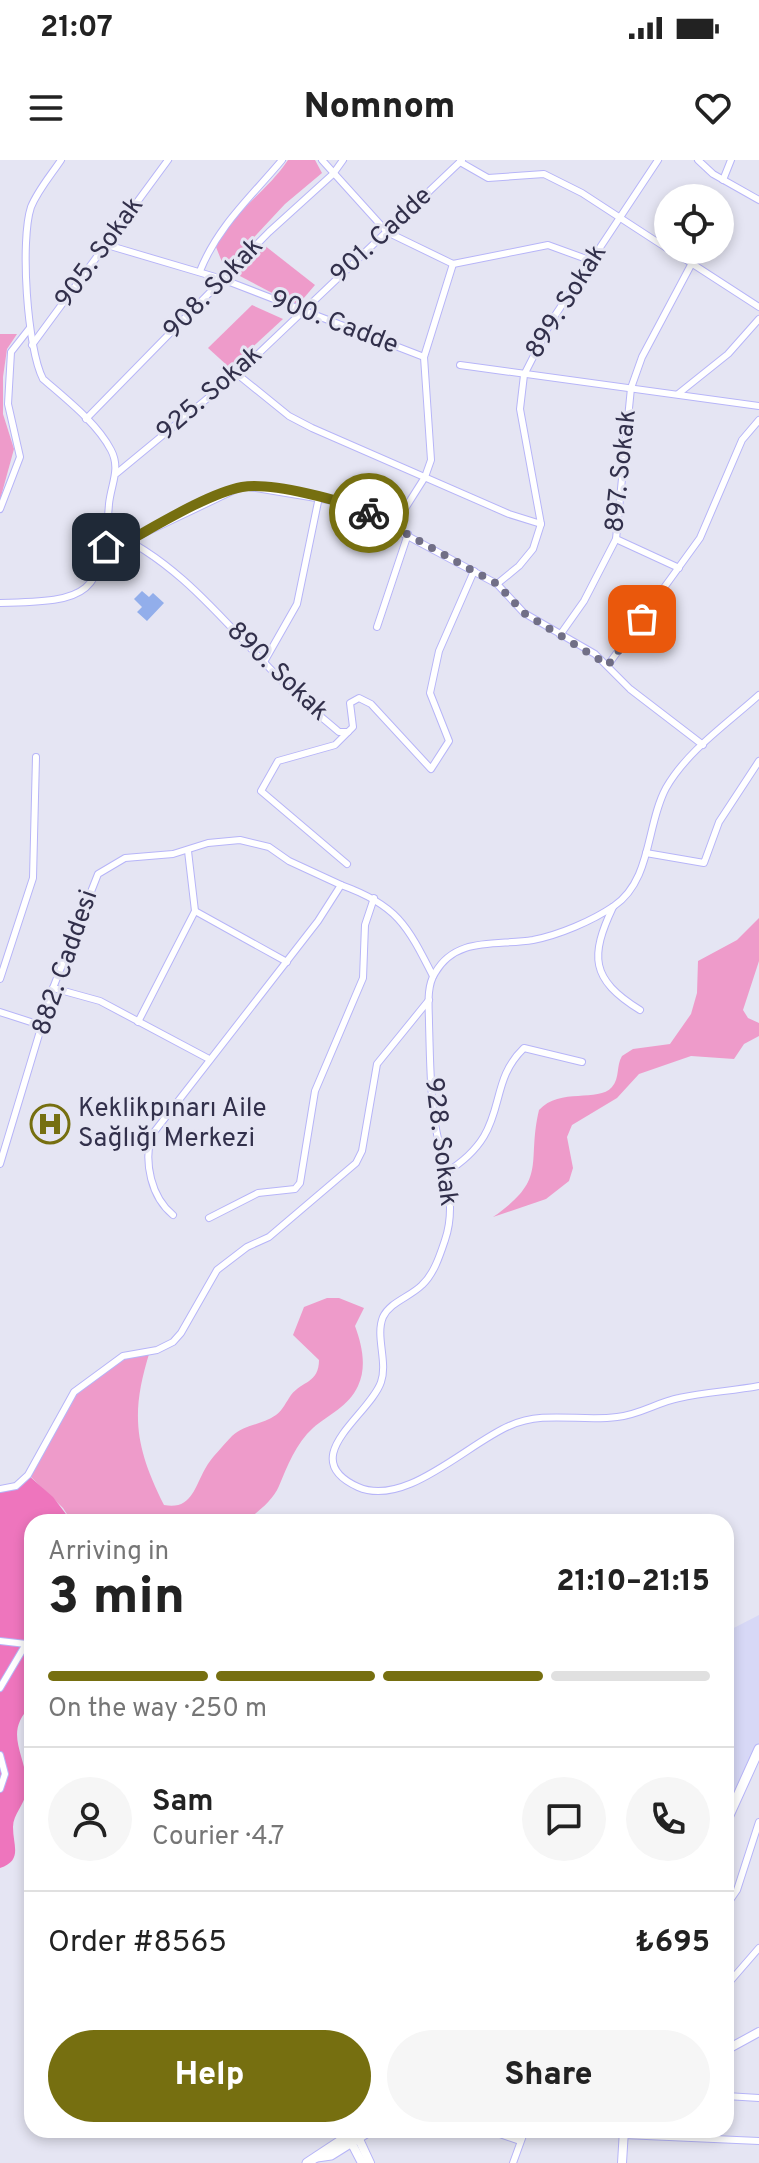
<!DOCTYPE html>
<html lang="en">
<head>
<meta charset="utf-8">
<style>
	body { margin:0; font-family:Overpass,sans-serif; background:#f6f6f6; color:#222; height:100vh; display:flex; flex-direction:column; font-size:30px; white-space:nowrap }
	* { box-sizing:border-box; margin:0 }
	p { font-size:26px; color:#767676 }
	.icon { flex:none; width:44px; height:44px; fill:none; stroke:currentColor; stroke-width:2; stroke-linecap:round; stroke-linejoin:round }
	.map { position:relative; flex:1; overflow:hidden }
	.drawer { position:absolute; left:24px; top:1354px; width:710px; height:624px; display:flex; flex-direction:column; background:#fff; border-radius:24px; box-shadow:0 4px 12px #0003 }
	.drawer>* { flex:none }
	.fabs { position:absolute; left:654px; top:24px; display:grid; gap:16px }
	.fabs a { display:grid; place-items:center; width:80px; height:80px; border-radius:50%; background:#fff; box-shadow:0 4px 12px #0003; font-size:40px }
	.pin { position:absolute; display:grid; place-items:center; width:68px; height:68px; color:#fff; margin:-34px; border-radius:16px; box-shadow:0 4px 12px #0006 }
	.courier { position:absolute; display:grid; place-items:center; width:80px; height:80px; margin:-40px; border:6px solid #766f10; border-radius:50%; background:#fff; color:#222; box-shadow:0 2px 10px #0007 }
	.headline em { font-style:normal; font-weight:800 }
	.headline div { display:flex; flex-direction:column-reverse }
	.headline { display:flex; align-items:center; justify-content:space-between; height:136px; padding:0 24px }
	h1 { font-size:52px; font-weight:800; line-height:60px }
	.bar { display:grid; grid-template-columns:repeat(4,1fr); gap:12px 8px; align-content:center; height:96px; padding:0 24px }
	.bar i { height:10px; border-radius:6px; background:#e0e0e0 }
	.bar .active { background:#766f10 }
	.bar p { grid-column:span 4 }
	.line { display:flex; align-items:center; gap:20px; padding:0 24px; border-top:2px solid #e0e0e0 }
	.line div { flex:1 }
	.round { display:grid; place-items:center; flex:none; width:84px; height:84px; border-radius:42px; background:#f6f6f6 }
	.button { display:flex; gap:16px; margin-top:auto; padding:16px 24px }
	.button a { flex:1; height:92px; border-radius:48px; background:#766f10; color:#fff; font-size:32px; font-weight:800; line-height:92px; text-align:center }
	.button a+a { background:#f6f6f6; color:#222 }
	.status { display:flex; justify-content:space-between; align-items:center; height:56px; padding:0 40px; background:#fff; direction:ltr }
	.status svg { height:22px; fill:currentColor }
	header { display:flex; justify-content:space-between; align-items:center; height:104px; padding:0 24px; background:#fff; font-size:36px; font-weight:800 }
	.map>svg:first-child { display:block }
	.built { fill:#d7d8f6 }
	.green { fill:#ee9bca }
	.forest { fill:#ee75bd }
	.building { fill:#92aeeb }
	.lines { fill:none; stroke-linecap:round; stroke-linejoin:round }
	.minor-casing { stroke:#b7b5f8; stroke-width:8 }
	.tertiary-casing { stroke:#b7b5f8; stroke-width:10 }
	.secondary-casing { stroke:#b7b5f8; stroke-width:11 }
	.minor { stroke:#fff; stroke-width:6 }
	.tertiary { stroke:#fff; stroke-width:8 }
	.secondary { stroke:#fff; stroke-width:9 }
	.done { stroke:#716f86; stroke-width:8; stroke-dasharray:0 14.4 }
	.route { stroke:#766f10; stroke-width:10 }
	.labels { text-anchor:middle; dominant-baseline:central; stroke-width:6; stroke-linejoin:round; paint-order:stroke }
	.street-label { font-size:26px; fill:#32304b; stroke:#e5e5f3 }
	.poi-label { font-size:26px; fill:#32304b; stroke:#e5e5f3; text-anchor:start }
</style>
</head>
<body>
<div class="status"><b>21:07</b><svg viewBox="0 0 49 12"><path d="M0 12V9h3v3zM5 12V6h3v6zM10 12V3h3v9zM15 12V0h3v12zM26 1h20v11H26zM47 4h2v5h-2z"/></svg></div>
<header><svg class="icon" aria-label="menu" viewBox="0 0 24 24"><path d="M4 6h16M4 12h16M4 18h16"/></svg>Nomnom<svg class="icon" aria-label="heart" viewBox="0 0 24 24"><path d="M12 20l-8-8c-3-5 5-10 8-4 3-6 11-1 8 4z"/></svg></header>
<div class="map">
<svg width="759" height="2003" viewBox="0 0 759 2003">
	<rect width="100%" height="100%" fill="#e5e5f3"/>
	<!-- built -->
	<polygon class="built" points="759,1455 759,1589 726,1662 726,1472"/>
	<!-- green -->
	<g class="green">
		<path d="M 288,0 L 315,0 L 322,13 L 285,44 L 229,104 L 222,102 L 216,87 C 232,52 267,32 288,0 Z"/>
		<polygon points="264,85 315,125 297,146 238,115"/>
		<polygon points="252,145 283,159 230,208 208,188"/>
		<polygon points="0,174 17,174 7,189 3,217 3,254 14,289 0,340"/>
		<path d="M 759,758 L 759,801 L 743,850 L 748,858 L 759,863 L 759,876 L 744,884 L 734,899 L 691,896 L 639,914 L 617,938 L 572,965 L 567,977 L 573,1008 L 569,1021 L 546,1039 L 493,1057 C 549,1018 526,1005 539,950 C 560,927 598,943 612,927 C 620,918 616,906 622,896 L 633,889 L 670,884 L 691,854 L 697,833 L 698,801 L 737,780 Z"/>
		<path d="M 327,1138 L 339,1138 L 364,1148 L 355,1166 C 362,1185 367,1207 358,1226 C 349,1246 328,1255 313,1268 C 296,1283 287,1307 279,1326 C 272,1342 257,1352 245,1362 L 72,1362 L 63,1348 L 29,1315 L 65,1243 L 123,1196 L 150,1191 C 130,1254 135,1286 164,1345 C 191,1350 194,1329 205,1309 C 211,1298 223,1286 232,1276 C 245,1264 262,1265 276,1255 C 283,1250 286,1242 291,1235 C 302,1221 319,1223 319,1200 L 293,1175 L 304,1147 Z"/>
	</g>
	<!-- forest -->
	<path class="forest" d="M 28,1315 L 53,1337 L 72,1362 L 32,1362 L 32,1545 C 0,1575 30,1596 26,1632 C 25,1644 13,1654 13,1667 C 13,1686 23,1700 0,1708 L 0,1329 L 7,1328 Z"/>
	<!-- building -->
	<g class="building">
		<polygon points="142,431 149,437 153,433 164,443 147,461 137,452 142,447 134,439"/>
		<polygon points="49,947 62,951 58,974 53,980 37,974 45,949"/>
	</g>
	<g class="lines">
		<!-- minor casing -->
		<g class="minor-casing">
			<g id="minor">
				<polyline points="322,0 387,72 453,104 548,85 592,101"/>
				<polyline points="698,0 713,14 759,40"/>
				<polyline points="460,2 488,18 544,14 582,33 668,89"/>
				<polyline points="723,20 731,0"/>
				<polyline points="107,85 222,119 424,197"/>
				<polyline points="671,90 759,147"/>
				<path d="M 200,111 C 218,66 251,37 282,0"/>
				<polyline points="32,185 168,0"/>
				<polyline points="460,205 759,246"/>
				<polyline points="237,214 289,256 312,268 509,354 541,364"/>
				<polyline points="678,234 728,194 759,159"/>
				<polyline points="86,259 269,72 333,14 343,0"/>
				<polyline points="117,313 237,214 462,0"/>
				<polyline points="0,349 20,297 8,244 11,192 29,169"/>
				<polyline points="394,366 425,317 431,300 424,197 453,104"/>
				<path d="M 108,371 C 183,402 235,476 292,531 C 307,546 323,558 339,572 L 348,572 L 353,567 L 350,543 L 359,538 L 371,544 L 431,609 L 449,581 L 430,533 L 439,491 L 474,411"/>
				<polyline points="616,379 679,408"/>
				<polyline points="130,380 243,326 346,343 497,424 524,453 595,494 630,529 703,585"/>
				<polyline points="497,424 519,406 533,389 541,364 520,249 524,215 552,160 658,0"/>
				<path d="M 0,443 C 90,441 102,437 109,344 C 111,324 121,309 111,290 C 97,263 66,239 43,219 C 27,188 20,80 31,47 C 38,30 51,15 61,0"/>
				<polyline points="377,467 408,374"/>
				<polyline points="560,475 584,441 616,379 631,228 642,197 692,103"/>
				<polyline points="264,502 297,444 319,337"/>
				<polyline points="608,505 700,378 742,280 759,260"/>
				<path d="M 759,535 C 728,563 687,591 666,628 C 646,665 652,720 614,746 C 592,761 559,775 533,780 C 497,786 456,776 435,813 C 426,827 429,848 429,863 C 430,895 430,927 434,958 C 440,998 459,1040 445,1080 C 440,1095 434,1114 422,1125 C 410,1137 390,1142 383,1157 C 375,1176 388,1202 381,1222 C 370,1255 294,1298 358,1327 C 405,1348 467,1284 509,1266 C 545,1250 580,1262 617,1257 C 639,1255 658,1242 679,1238 C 705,1232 733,1231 759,1226"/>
				<polyline points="646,693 704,703 719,662 759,601"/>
				<polyline points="347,704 261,631 278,601 335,585 348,572"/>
				<path d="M 613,747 C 590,796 590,819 640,850"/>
				<polyline points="195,751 287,802"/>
				<polyline points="0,819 33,718 36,597"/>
				<polyline points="53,828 100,841 209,899"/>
				<polyline points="0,852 43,866"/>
				<polyline points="138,862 195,751 188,691"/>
				<polyline points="0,1004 53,828 98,714 125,698 173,694 208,683 240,680 269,687 289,701 341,725"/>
				<path d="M 445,1013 C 514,971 483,927 524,888 L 582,902"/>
				<path d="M 173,1055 C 151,1037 144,1003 151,976 L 318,761 L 341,725 C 397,745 407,765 433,816"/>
				<polyline points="209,1058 258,1033 295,1029 300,1023 315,931 363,818 365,765 374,738"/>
				<polyline points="0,1329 16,1326 28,1315 74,1232 123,1196 157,1190 173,1182 181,1173 217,1110 247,1087 269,1077 356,1003 362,991 377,904 429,840"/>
				<polyline points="0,1481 26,1484"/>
				<polyline points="0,1528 26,1484"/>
				<polyline points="0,1595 5,1614 0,1629"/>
				<polyline points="726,1746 737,1730 759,1662"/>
				<polyline points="726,1826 759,1788"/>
				<polyline points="726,1936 759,1938"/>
				<polyline points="488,1970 520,1981"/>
				<polyline points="624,1975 759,1981"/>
				<polyline points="513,2003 525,1970"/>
			</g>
		</g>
		<!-- tertiary casing -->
		<g class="tertiary-casing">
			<g id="tertiary">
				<polyline points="726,1890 759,1872"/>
				<polyline points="357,1975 370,2003"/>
				<polyline points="350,1980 362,2003"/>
				<polyline points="622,2003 624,1970"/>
			</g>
		</g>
		<!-- secondary casing -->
		<g class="secondary-casing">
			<g id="secondary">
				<polyline points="726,1662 759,1589"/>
				<polyline points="317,1997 331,1995 371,1970"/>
				<polyline points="307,2003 357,1970"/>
			</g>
		</g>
		<!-- minor -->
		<use href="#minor" class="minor"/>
		<!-- tertiary -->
		<use href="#tertiary" class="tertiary"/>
		<!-- secondary -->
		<use href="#secondary" class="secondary"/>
	</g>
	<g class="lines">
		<!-- done -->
		<polyline class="done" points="369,353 497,424 524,453 608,505 642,459"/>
		<!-- route -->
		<path class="route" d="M 106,387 L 108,371 L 130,380 C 159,364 210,333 242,327 C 271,322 342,340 369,353"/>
	</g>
	<!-- icons -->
	<defs>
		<g id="hospital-ring" transform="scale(2)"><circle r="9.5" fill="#e5e5f3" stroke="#766f10" stroke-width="1.5"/><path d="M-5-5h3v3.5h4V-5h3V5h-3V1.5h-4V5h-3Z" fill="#766f10"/></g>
	</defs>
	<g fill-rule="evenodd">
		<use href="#hospital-ring" x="50" y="964"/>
	</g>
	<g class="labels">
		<!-- street labels -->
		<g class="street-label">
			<text transform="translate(382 76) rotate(-43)">901. Cadde</text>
			<text transform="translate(100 93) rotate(-54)">905. Sokak</text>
			<text transform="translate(214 129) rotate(-46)">908. Sokak</text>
			<text transform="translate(567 142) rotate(-58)">899. Sokak</text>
			<text transform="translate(334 163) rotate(21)">900. Cadde</text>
			<text transform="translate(210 234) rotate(-41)">925. Sokak</text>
			<text transform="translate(622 311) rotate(-84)">897. Sokak</text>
			<text transform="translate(277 512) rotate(44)">890. Sokak</text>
			<text transform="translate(66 803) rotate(-71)">882. Caddesi</text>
			<text transform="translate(440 982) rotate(83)">928. Sokak</text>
		</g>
		<!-- poi labels -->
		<g class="poi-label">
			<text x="78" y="949">Keklikpınarı Aile<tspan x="78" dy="30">Sağlığı Merkezi</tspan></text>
		</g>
	</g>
</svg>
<div class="fabs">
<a><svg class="icon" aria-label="locate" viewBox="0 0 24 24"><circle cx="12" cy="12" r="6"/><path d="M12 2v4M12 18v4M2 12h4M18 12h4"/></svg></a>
</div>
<div class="pin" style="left:642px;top:459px;background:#ea580c"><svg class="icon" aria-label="bag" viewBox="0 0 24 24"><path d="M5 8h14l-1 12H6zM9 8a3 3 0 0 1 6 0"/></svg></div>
<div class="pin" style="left:106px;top:387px;background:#1f2937"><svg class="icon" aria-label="home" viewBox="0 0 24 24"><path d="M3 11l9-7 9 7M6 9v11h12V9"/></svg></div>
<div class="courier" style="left:369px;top:353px"><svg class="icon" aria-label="bike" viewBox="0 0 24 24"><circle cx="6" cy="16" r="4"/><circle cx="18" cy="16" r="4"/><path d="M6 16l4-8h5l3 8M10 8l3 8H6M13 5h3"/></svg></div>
<section class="drawer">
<div class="headline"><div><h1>3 min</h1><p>Arriving in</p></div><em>21:10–21:15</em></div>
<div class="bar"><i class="active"></i><i class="active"></i><i class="active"></i><i></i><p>On the way · 250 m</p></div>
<div class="line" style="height:144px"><a class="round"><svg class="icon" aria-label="person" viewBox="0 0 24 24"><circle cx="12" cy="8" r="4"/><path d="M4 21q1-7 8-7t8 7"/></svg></a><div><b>Sam</b><p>Courier · 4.7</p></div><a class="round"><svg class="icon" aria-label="chat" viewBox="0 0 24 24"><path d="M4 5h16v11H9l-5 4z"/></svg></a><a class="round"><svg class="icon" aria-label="phone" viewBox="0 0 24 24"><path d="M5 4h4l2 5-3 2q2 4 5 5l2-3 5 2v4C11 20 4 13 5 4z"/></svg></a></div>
<div class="line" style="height:104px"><div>Order #8565</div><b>₺695</b></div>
<div class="button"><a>Help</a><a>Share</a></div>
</section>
</div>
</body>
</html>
